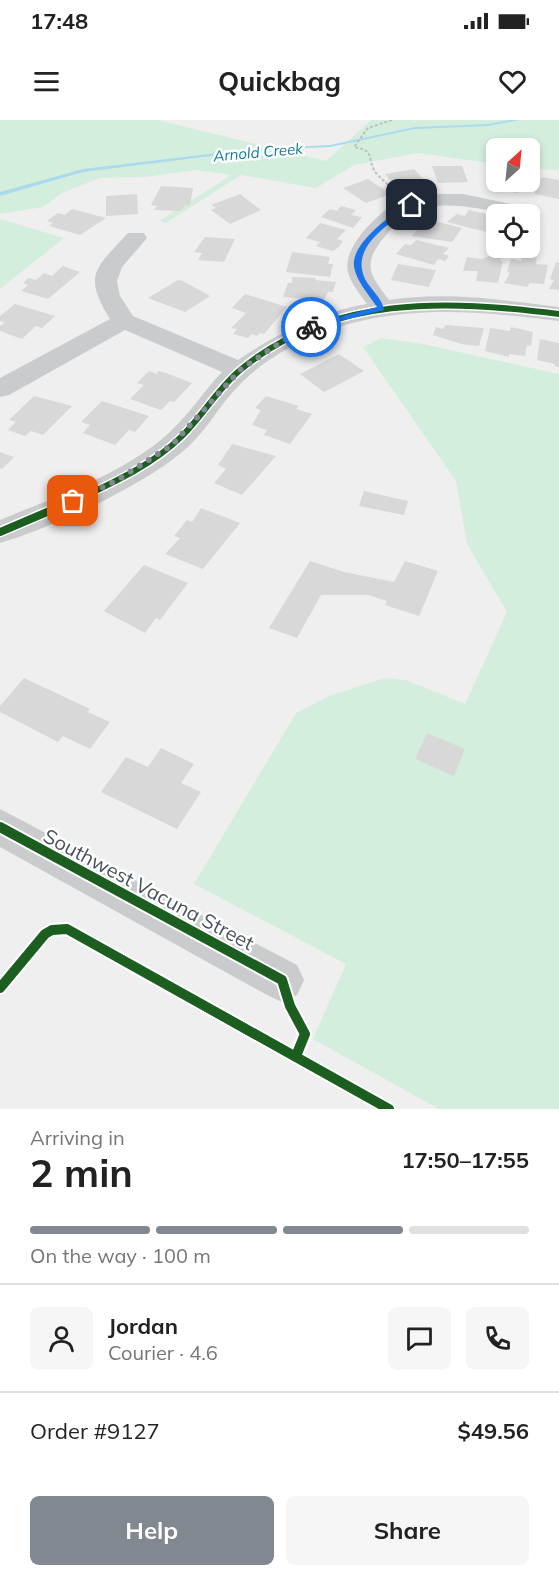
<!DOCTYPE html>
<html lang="en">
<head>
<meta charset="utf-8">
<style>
	body { margin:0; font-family:Mulish,sans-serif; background:#f6f6f6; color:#222; height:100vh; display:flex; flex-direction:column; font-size:22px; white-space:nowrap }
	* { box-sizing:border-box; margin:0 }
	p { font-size:20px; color:#767676 }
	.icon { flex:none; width:33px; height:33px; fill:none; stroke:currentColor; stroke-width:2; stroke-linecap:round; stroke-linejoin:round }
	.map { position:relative; height:989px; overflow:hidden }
	.panel { display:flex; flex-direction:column; background:#fff; flex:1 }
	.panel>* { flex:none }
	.needle { width:39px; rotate:27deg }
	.buttons { position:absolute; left:486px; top:18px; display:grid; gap:12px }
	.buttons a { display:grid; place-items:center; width:54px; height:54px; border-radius:9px; background:#fff; box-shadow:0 3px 9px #0003; font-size:30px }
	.pin { position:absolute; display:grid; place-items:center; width:51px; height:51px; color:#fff; margin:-26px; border-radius:12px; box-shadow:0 3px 9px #0006 }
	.courier { position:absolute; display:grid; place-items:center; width:60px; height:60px; margin:-30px; border:4px solid #1a73e8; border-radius:50%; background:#fff; color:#222; box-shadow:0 2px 8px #0007 }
	.head em { font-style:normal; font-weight:700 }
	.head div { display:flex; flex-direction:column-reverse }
	.head { display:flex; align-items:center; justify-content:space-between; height:102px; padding:0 30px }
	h1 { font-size:39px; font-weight:700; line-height:45px }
	.bar { display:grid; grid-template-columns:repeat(4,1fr); gap:9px 6px; align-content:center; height:72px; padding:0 30px }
	.bar i { height:8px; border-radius:4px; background:#e0e0e0 }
	.bar .selected { background:#81888f }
	.bar p { grid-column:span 4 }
	.line { display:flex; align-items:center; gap:15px; padding:0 30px; border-top:2px solid #e0e0e0 }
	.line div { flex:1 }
	.round { display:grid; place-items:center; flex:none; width:63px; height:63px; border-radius:9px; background:#f6f6f6 }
	.action { display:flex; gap:12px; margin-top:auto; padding:12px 30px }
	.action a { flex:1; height:69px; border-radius:9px; background:#81888f; color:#fff; font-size:24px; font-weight:700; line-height:69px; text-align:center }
	.action a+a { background:#f6f6f6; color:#222 }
	.status { display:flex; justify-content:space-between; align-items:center; height:42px; padding:0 30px; background:#fff; direction:ltr }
	.status svg { height:16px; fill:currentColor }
	header { display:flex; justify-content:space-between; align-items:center; height:78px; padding:0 30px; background:#fff; font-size:27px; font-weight:700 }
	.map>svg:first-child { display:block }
	.green { fill:#d4eede }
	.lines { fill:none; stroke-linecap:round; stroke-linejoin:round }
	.stream { fill:#a9dbec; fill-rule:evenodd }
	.building { fill:#d8d8d9 }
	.path-far1 { stroke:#b7c2bf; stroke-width:2; stroke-dasharray:3 2; stroke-linecap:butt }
	.path { stroke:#b7c2bf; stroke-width:4.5; stroke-dasharray:6 4; stroke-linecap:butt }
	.minor { fill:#c9cbcd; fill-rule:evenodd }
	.cycleway-far2-casing { stroke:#fff; stroke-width:9 }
	.cycleway-far1-casing { stroke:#fff; stroke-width:11 }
	.cycleway-casing { stroke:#fff; stroke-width:14 }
	.cycleway-far2 { stroke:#1b5e20; stroke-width:6 }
	.cycleway-far1 { stroke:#1b5e20; stroke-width:8 }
	.cycleway { stroke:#1b5e20; stroke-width:10 }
	.route { fill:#1a73e8 }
	.done { stroke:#81888f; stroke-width:6; stroke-dasharray:0 10.8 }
	.labels { text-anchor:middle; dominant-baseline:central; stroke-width:5; stroke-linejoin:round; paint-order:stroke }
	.far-water-label { font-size:15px; font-style:italic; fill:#0f7b9e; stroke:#fff }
	.near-street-label { font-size:20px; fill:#46515b; stroke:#fff }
</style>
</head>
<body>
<div class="status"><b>17:48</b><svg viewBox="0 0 49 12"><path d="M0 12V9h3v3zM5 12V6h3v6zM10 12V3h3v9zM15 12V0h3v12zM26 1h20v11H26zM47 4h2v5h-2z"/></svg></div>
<header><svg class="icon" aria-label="menu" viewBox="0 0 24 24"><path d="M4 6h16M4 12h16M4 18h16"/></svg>Quickbag<svg class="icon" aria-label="heart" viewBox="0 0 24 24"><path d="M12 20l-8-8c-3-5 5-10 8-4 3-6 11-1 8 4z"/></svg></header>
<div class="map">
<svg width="559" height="989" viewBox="0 0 559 989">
	<rect width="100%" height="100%" fill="#efefef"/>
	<!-- green -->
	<g class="green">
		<polygon points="0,0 158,0 326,41 371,0 559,0 559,50 530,49 530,28 496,28 496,44 418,33 354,45 316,68 241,55 166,103 159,101 231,55 196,50 146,57 100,58 62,73 43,87 0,94"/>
		<polygon points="0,99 64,118 0,169"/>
		<polygon points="381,218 423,224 559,254 559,989 439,989 313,919 346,844 194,764 296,593 329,576 385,558 406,560 465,584 507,492 467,424 456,361 363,227"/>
	</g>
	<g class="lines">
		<!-- stream -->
		<polygon class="stream" points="510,0 520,0 488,6 415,9 330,27 251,31 83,52 0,76 0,72 83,49 251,29 330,25 415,7 488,4"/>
	</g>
	<!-- building -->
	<g class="building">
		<polygon points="432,46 462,46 468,62 438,63"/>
		<polygon points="414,49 430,67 400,72 385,54"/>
		<polygon points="496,55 496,62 523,62 518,73 490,69"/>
		<polygon points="542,57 559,60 559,79 534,74"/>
		<polygon points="368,59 391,74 366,83 343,68"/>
		<polygon points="161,66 193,68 190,85 184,86 181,91 154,90 157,86 151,85"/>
		<polygon points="137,74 138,94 106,96 106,76"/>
		<polygon points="240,74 261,90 230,104 211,90 216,88 211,85"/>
		<polygon points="341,86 356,90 351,95 362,97 353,108 321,97 330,89 337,91"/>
		<polygon points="72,89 106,98 80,115 49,106 53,103 47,101 58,93 65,95"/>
		<polygon points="469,90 496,96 493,109 487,108 486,112 447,102 457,94 465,96"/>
		<polygon points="434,101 462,108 452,122 411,116 421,107 428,108"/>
		<polygon points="320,103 346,110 337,119 343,121 339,127 333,131 316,126 320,122 306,118"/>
		<polygon points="205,117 235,119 224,142 198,140 202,133 194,132"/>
		<polygon points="416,120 449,128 443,134 449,136 445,141 438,139 434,145 396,134 405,124 411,125"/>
		<polygon points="292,132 330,137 328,144 333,144 330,157 286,152"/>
		<polygon points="492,135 502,137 500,141 503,141 498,163 476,161 478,151 463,151 467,137 482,139"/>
		<polygon points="523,135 537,137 536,144 548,145 544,164 529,163 528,167 504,163 510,153 507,152 511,139 521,141"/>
		<polygon points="556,142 559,143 559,170 549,169 554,160 550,159"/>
		<polygon points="398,144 436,150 429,167 391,160"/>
		<polygon points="63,146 80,152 48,179 21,171 28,165 23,163 28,158 36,160 44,153 52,156"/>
		<polygon points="292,157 316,158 315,160 336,162 333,172 328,172 324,180 283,177 288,163 292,163"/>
		<polygon points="178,160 183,161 210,176 185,192 148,178"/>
		<polygon points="245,174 287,187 264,214 260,213 257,216 252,214 248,218 233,214 237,209 231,208 246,193 232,188"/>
		<polygon points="15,184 55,196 42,208 36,206 22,219 0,211 0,206 5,203 0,201 0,196"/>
		<polygon points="446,205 484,208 479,226 461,224 433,215 436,207 443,209"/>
		<polygon points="511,207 533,212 531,226 527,225 525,236 509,234 509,237 485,231 490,208 510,211"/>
		<polygon points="540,219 559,223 559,247 554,246 555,244 537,240"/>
		<polygon points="339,234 364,251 324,272 300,254"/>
		<polygon points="149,251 157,254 158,251 166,253 192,263 174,282 170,281 161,290 130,279 144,265 137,263"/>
		<polygon points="34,276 72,286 43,315 31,311 25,316 8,310 16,302 9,300"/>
		<polygon points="266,276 299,286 296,289 312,294 290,324 264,315 267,310 252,305 261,290 255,288"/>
		<polygon points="102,281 149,296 135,312 129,310 115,325 83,313 90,305 81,302"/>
		<polygon points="232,324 276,336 242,375 214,363 226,349 218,345"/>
		<polygon points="0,332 14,337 2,349 0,348"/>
		<polygon points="364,371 408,381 404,395 359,386"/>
		<polygon points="201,388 240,403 203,449 165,434 180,418 174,416 187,400 192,402"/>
		<polygon points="310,441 344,452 394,462 405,441 438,451 419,496 385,485 387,481 368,475 321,475 297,518 269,508"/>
		<polygon points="144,445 188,463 160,500 156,498 145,513 104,491"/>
		<polygon points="24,558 90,589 88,592 110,602 90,629 63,616 58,622 0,592 0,586"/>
		<polygon points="427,613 465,629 454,656 415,639"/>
		<polygon points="161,628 194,644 181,663 201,672 177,709 101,672 126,637 148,647"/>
	</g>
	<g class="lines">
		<!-- path-far1 -->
		<path class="path-far1" d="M 392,0 L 368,8 L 354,27 C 375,31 367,36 374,50 C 378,57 389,65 395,71"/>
		<!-- path -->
		<g class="path">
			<polyline points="0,868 45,814 52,810 67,809 389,989"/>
			<polyline points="293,891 305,914 296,936"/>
		</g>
		<!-- minor -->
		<g class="minor">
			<path d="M 430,74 L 463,74 L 535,89 L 538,94 L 530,100 L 530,94 C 469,94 428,63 382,120 C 361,146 372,157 389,180 C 444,171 504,180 559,187 L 559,201 C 466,189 374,182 289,228 C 268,239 247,255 232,273 C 217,290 206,310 189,326 C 148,364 54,407 0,423 L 0,400 C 57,376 125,354 171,311 C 190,293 204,271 222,252 L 125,210 L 9,275 L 0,277 L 0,258 L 110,199 C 82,154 96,148 128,113 L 144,113 L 147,118 L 122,147 L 117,161 L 120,176 L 133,196 L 238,240 C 278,213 319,192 367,184 C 360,174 351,164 348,152 C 342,130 373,98 390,87 C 401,79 416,77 430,74 Z"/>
			<polygon points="0,689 297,845 304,860 297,875 282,882 267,875 0,727"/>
		</g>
		<!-- cycleway-far2 casing -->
		<g class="cycleway-far2-casing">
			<path id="cycleway-far2" d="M 70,383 C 108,365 152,346 182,316 C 203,295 217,270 239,251 C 330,174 448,180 559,194"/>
		</g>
		<!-- cycleway-far1 casing -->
		<g class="cycleway-far1-casing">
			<polyline id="cycleway-far1" points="0,412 73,381"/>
		</g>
		<!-- cycleway casing -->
		<g class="cycleway-casing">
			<g id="cycleway">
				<polyline points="0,707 282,860 290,886 305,914 296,936"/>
				<polyline points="0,868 45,814 52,810 67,809 389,989"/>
			</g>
		</g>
		<!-- cycleway-far2 -->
		<use href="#cycleway-far2" class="cycleway-far2"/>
		<!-- cycleway-far1 -->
		<use href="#cycleway-far1" class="cycleway-far1"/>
		<!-- cycleway -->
		<use href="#cycleway" class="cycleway"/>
	</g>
	<!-- route -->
	<path class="route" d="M 409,84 L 415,85 C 393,102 349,125 365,159 C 370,169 383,179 384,190 L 309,209 L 309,205 L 377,187 C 369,175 352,156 354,141 C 357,119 392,94 409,84 Z"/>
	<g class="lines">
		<!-- done -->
		<polyline class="done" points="73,381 116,361 172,325 240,250 284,220 311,207"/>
	</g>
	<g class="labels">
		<!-- far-water labels -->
		<g class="far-water-label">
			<text transform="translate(258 32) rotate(-5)">Arnold Creek</text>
		</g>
		<!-- near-street labels -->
		<g class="near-street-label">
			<text transform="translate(149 769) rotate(28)">Southwest Vacuna Street</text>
		</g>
	</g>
</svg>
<div class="buttons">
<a><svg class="needle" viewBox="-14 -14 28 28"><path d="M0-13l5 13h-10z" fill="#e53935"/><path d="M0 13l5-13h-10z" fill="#767676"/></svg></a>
<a><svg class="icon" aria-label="locate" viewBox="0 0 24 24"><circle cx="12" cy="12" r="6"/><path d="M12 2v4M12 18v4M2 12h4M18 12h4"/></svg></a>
</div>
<div class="pin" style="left:73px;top:381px;background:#ea580c"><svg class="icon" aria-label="bag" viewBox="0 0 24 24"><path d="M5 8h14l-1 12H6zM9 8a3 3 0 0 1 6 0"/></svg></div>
<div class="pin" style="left:412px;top:85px;background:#1f2937"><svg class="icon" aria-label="home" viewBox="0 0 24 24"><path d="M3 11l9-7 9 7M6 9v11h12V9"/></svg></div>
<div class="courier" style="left:311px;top:207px"><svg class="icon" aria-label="bike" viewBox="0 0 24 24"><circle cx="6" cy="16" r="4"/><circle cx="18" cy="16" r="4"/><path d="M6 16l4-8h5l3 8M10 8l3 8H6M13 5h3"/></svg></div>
</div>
<section class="panel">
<div class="head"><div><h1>2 min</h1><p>Arriving in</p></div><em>17:50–17:55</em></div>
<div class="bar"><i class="selected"></i><i class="selected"></i><i class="selected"></i><i></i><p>On the way · 100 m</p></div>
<div class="line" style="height:108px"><a class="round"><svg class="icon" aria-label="person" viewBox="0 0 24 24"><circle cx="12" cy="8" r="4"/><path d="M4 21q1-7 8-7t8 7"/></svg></a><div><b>Jordan</b><p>Courier · 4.6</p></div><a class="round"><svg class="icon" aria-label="chat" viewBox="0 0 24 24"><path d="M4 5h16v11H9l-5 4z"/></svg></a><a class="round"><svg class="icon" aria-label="phone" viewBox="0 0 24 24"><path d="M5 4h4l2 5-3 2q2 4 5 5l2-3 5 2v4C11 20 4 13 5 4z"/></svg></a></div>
<div class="line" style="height:78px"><div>Order #9127</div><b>$49.56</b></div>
<div class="action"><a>Help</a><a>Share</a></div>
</section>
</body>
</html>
